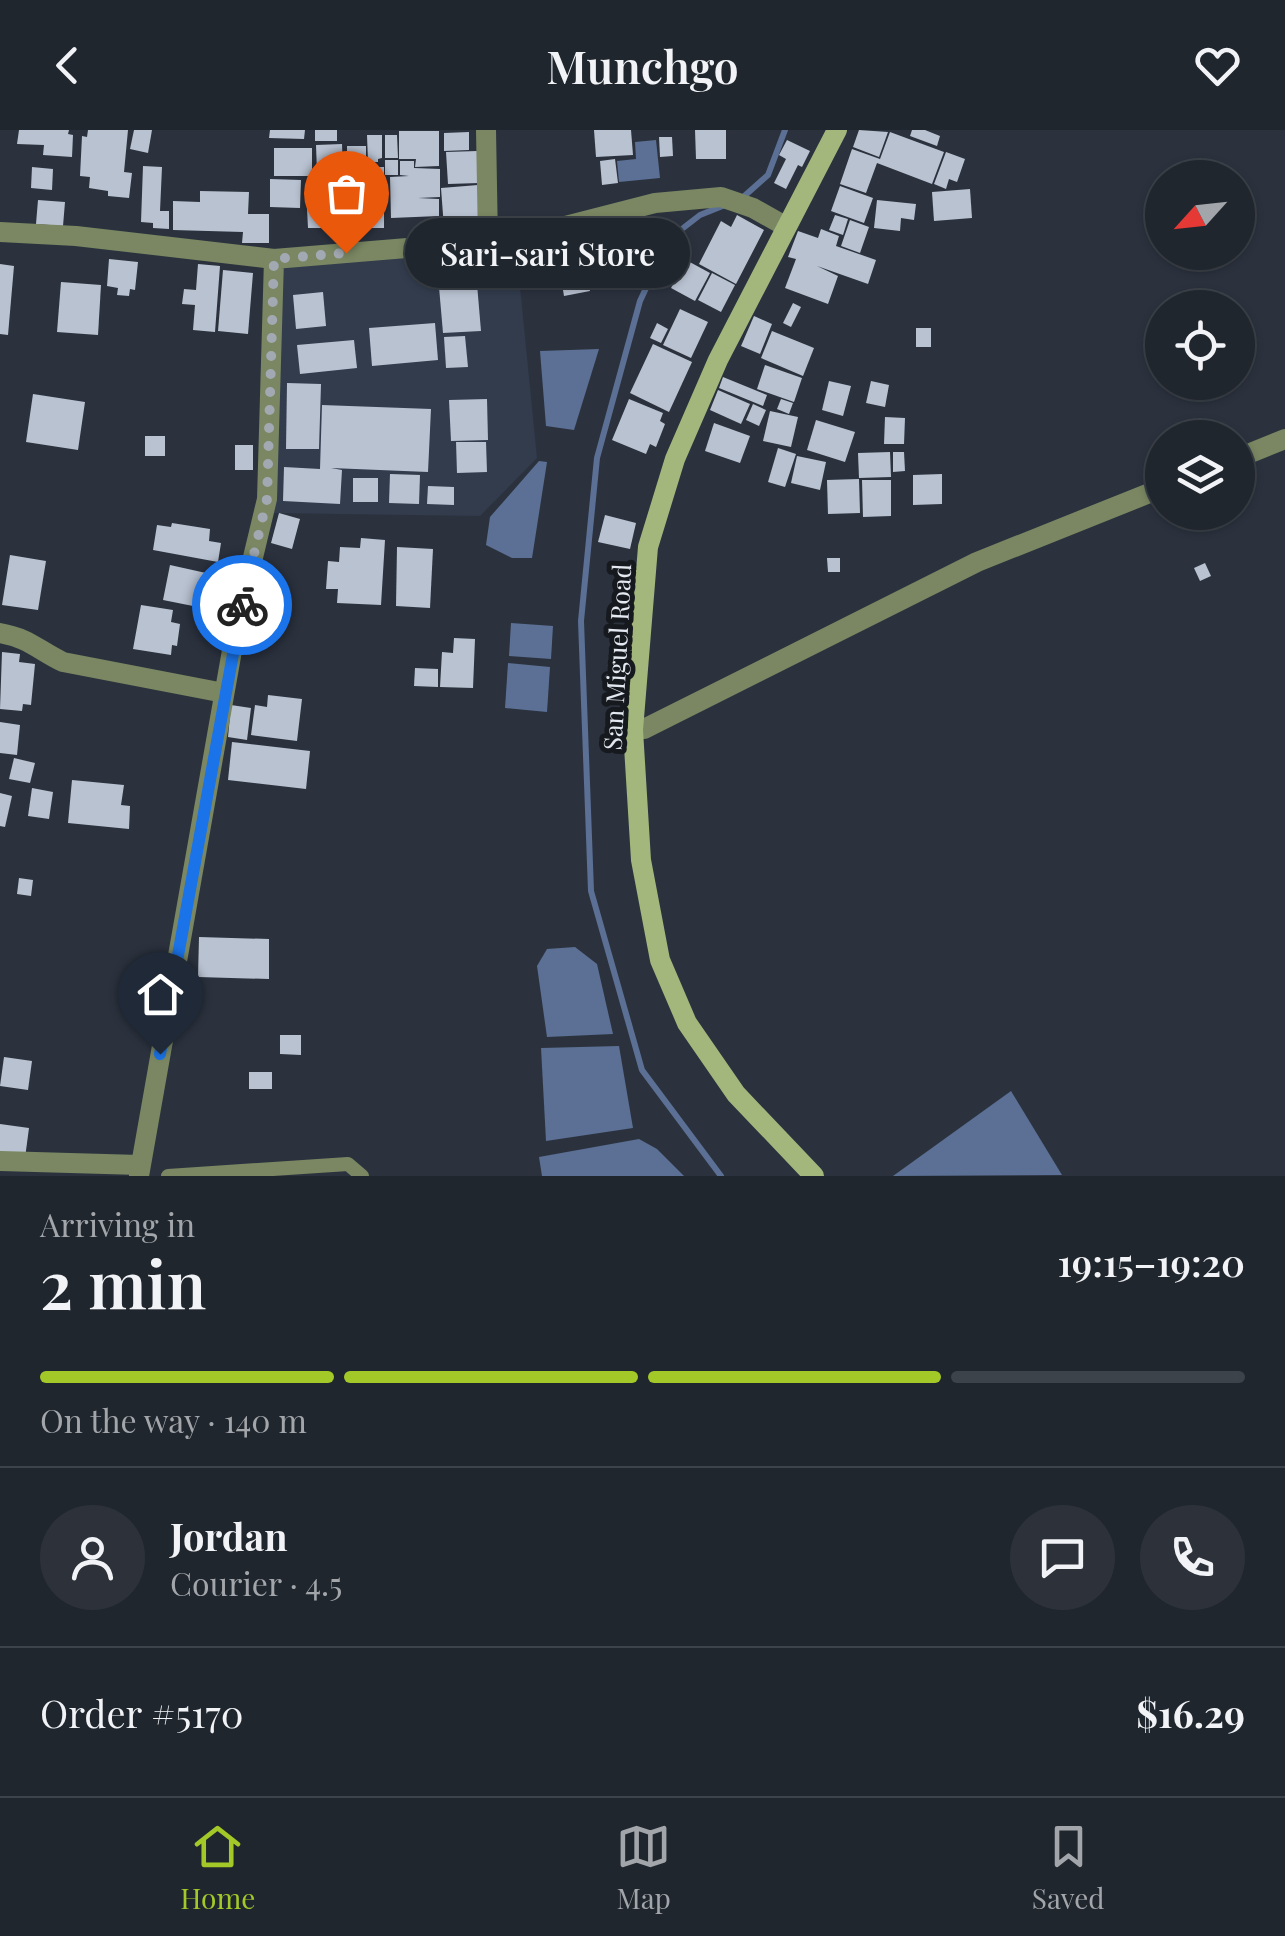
<!DOCTYPE html>
<html lang="en">
<head>
<meta charset="utf-8">
<style>
	body { margin:0; font-family:"Playfair Display",serif; background:#2d323a; color:#f1f3f6; height:100vh; display:flex; flex-direction:column; font-size:38px; white-space:nowrap }
	* { box-sizing:border-box; margin:0 }
	p { font-size:32px; color:#a2a5aa }
	.icon { flex:none; width:55px; height:55px; fill:none; stroke:currentColor; stroke-width:2; stroke-linecap:round; stroke-linejoin:round }
	.map { position:relative; height:1046px; overflow:hidden }
	.panel { display:flex; flex-direction:column; background:#20262e; flex:1 }
	.panel>* { flex:none }
	.needle { width:65px; rotate:243deg }
	.tools { position:absolute; left:1145px; top:30px; display:grid; gap:20px }
	.tools a { display:grid; place-items:center; width:110px; height:110px; border-radius:50%; background:#20262e; box-shadow:0 2px 8px #0004,0 0 0 2px #3d434a; font-size:50px }
	.pin { position:absolute; display:grid; place-items:center; width:85px; height:85px; color:#fff; margin:-102px -42px; border-radius:50% 50% 50% 0; rotate:-45deg; box-shadow:0 0 10px #0007 }
	.pin .icon { rotate:45deg }
	.courier { position:absolute; display:grid; place-items:center; width:100px; height:100px; margin:-50px; border:8px solid #1a73e8; border-radius:50%; background:#fff; color:#222; box-shadow:0 2px 12px #0007 }
	.bubble { position:absolute; height:70px; border-radius:35px; background:#20262e; box-shadow:0 2px 8px #0004,0 0 0 2px #3d434a; font-size:32px; font-weight:600; line-height:70px; text-align:center }
	.head em { font-style:normal; font-weight:600 }
	.head div { display:flex; flex-direction:column-reverse }
	.head { display:flex; align-items:center; justify-content:space-between; height:170px; padding:0 40px }
	h1 { font-size:65px; font-weight:600; line-height:75px }
	.bar { display:grid; grid-template-columns:repeat(4,1fr); gap:15px 10px; align-content:center; height:120px; padding:0 40px }
	.bar i { height:12px; border-radius:8px; background:#3d434a }
	.bar .current { background:#a2c928 }
	.bar p { grid-column:span 4 }
	.line { display:flex; align-items:center; gap:25px; padding:0 40px; border-top:2px solid #3d434a }
	.line div { flex:1 }
	.round { display:grid; place-items:center; flex:none; width:105px; height:105px; border-radius:52px; background:#2d323a }
	header { display:flex; justify-content:space-between; align-items:center; height:130px; padding:0 40px; background:#20262e; font-size:45px; font-weight:600 }
	.dock { display:flex; justify-content:space-around; align-items:center; height:140px; border-top:2px solid #3d434a; background:#20262e; font-size:28px; color:#a2a5aa }
	.dock a { display:grid; justify-items:center; gap:5px }
	.dock .current { color:#a2c928 }
	.map>svg:first-child { display:block }
	.built { fill:#323c4d }
	.water { fill:#5b7094 }
	.lines { fill:none; stroke-linecap:round; stroke-linejoin:round }
	.stream { stroke:#5b7094; stroke-width:6 }
	.building { fill:#b9c2d1 }
	.lane { stroke:#7a8762; stroke-width:14 }
	.street { stroke:#7a8762; stroke-width:20 }
	.secondary { stroke:#a3b77c; stroke-width:20 }
	.done { stroke:#a3a9b2; stroke-width:10; stroke-dasharray:0 18 }
	.route { stroke:#1a73e8; stroke-width:12 }
	.labels { text-anchor:middle; dominant-baseline:central; stroke-width:10; stroke-linejoin:round; paint-order:stroke }
	.street-label { font-size:25px; fill:#e4e9f1; stroke:#161a1f }
</style>
</head>
<body>
<header><svg class="icon" aria-label="back" viewBox="0 0 24 24"><path d="M15 5l-7 7 7 7"/></svg>Munchgo<svg class="icon" aria-label="heart" viewBox="0 0 24 24"><path d="M12 20l-8-8c-3-5 5-10 8-4 3-6 11-1 8 4z"/></svg></header>
<div class="map">
<svg width="1285" height="1046" viewBox="0 0 1285 1046">
	<rect width="100%" height="100%" fill="#2b323e"/>
	<!-- built -->
	<polygon class="built" points="516,116 537,328 480,386 272,383 279,137"/>
	<!-- water -->
	<g class="water">
		<polygon points="656,10 660,48 619,52 617,31 636,29 635,12"/>
		<polygon points="599,219 574,300 546,296 540,221"/>
		<polygon points="539,331 547,332 532,428 512,428 486,415 490,387"/>
		<polygon points="511,493 553,496 551,529 509,526"/>
		<polygon points="508,533 550,537 547,582 505,578"/>
		<polygon points="575,817 597,834 613,904 547,907 537,836 547,819"/>
		<polygon points="619,916 633,998 546,1011 541,918"/>
		<polygon points="1011,961 1062,1045 893,1046"/>
		<polygon points="639,1009 657,1019 684,1046 542,1046 539,1027"/>
	</g>
	<g class="lines">
		<!-- stream -->
		<g class="stream">
			<polyline points="741,69 768,45 785,0"/>
			<polyline points="721,1046 642,940 591,761 581,491 597,328 640,171 669,109 700,85 725,75"/>
		</g>
	</g>
	<!-- building -->
	<g class="building">
		<polygon points="19,0 69,0 68,4 73,5 72,27 43,25 44,15 17,14"/>
		<polygon points="88,0 128,0 124,42 132,43 129,68 108,66 108,61 89,58 90,47 80,46 82,6 87,7"/>
		<polygon points="134,0 152,0 148,23 130,19"/>
		<polygon points="270,0 305,0 304,9 269,8"/>
		<rect x="315" y="0" width="22" height="11"/>
		<polygon points="594,0 631,0 633,25 596,27"/>
		<polygon points="695,0 726,0 726,29 696,29"/>
		<polygon points="859,0 888,2 879,27 853,17"/>
		<polygon points="912,0 925,0 940,6 937,16 910,6"/>
		<polygon points="399,1 439,1 439,36 415,37 416,29 399,29"/>
		<polygon points="469,2 469,20 444,21 444,3"/>
		<polygon points="890,2 944,22 932,54 877,33 866,63 840,54 852,19 880,29"/>
		<polygon points="367,5 382,5 382,28 378,29 378,32 368,32"/>
		<polygon points="385,5 397,5 398,28 385,28"/>
		<polygon points="659,7 672,7 673,26 660,27"/>
		<polygon points="787,10 810,21 802,37 798,35 786,59 774,53 786,29 779,25"/>
		<polygon points="342,14 343,41 317,42 316,15"/>
		<rect x="347" y="16" width="19" height="17"/>
		<rect x="274" y="18" width="38" height="28"/>
		<polygon points="477,21 479,53 448,54 446,22"/>
		<polygon points="946,22 965,29 957,52 949,49 946,59 934,54"/>
		<polygon points="615,29 618,53 602,55 600,31"/>
		<rect x="385" y="30" width="13" height="15"/>
		<polygon points="400,31 414,31 414,38 440,39 440,67 418,68 439,69 439,86 391,88 390,47 409,46 400,45"/>
		<polygon points="143,36 162,37 160,81 169,81 169,99 153,98 153,93 141,92"/>
		<polygon points="32,37 53,39 52,60 31,58"/>
		<polygon points="347,37 384,37 384,98 357,98 357,90 348,91"/>
		<polygon points="315,44 341,44 343,98 308,98 306,59 315,59"/>
		<polygon points="270,49 301,50 300,78 270,77"/>
		<polygon points="478,55 480,96 444,98 441,58"/>
		<polygon points="840,56 873,68 864,93 831,81"/>
		<polygon points="970,59 972,88 934,91 932,62"/>
		<polygon points="200,61 249,62 248,84 269,84 269,113 242,113 243,102 173,100 173,71 200,72"/>
		<polygon points="38,70 65,72 63,96 36,94"/>
		<polygon points="877,70 916,74 914,90 901,88 900,101 874,98"/>
		<polygon points="737,85 764,100 736,154 699,134 721,91 731,97"/>
		<polygon points="835,85 848,89 843,105 829,100"/>
		<polygon points="850,90 869,97 860,123 841,116"/>
		<polygon points="821,99 839,106 836,116 876,130 868,154 817,136 838,146 828,174 785,158 796,129 788,127 798,101 818,108"/>
		<polygon points="616,101 619,113 611,115 616,138 588,144 580,109"/>
		<polygon points="580,114 590,161 564,166 562,154 577,150 560,153 553,120"/>
		<polygon points="109,129 138,132 135,160 130,159 129,166 117,165 118,158 107,156"/>
		<polygon points="686,130 710,143 695,171 671,158"/>
		<polygon points="0,134 14,136 8,205 0,204"/>
		<polygon points="198,134 220,136 215,202 193,200 195,175 182,174 184,159 196,160"/>
		<polygon points="223,140 253,143 248,204 218,201"/>
		<polygon points="712,143 735,155 721,182 698,170"/>
		<polygon points="61,152 101,155 98,205 57,202"/>
		<polygon points="477,154 481,201 443,203 439,157"/>
		<polygon points="323,162 326,196 296,199 293,165"/>
		<polygon points="793,173 801,177 791,197 783,193"/>
		<polygon points="680,179 708,192 691,228 663,215"/>
		<polygon points="754,186 772,194 760,224 741,216"/>
		<polygon points="435,193 438,230 372,236 369,198"/>
		<polygon points="657,193 668,199 661,213 650,208"/>
		<rect x="916" y="198" width="15" height="19"/>
		<polygon points="772,201 814,218 803,246 761,228"/>
		<polygon points="465,206 468,237 446,238 444,207"/>
		<polygon points="354,210 357,238 300,244 297,215"/>
		<polygon points="653,214 692,232 669,282 630,263"/>
		<polygon points="765,235 802,248 794,272 757,259"/>
		<polygon points="723,247 767,265 763,276 719,258"/>
		<polygon points="829,251 851,256 843,286 822,280"/>
		<polygon points="871,251 889,255 885,277 866,273"/>
		<polygon points="287,253 321,254 319,319 286,319"/>
		<polygon points="718,260 750,274 741,294 710,280"/>
		<polygon points="33,264 85,272 78,320 26,312"/>
		<polygon points="487,269 488,310 451,311 449,270"/>
		<polygon points="629,269 663,283 660,291 665,294 656,317 650,314 646,324 612,310"/>
		<polygon points="781,269 793,273 789,284 777,279"/>
		<polygon points="753,274 766,280 759,296 746,290"/>
		<polygon points="322,275 431,279 428,342 331,338 342,340 340,374 283,371 284,337 320,339"/>
		<polygon points="770,281 798,287 791,317 763,311"/>
		<polygon points="885,287 905,288 904,314 884,314"/>
		<polygon points="816,290 855,302 845,332 807,320"/>
		<polygon points="714,293 750,306 740,333 705,321"/>
		<rect x="145" y="306" width="20" height="20"/>
		<polygon points="456,312 486,312 487,342 457,343"/>
		<rect x="235" y="315" width="18" height="25"/>
		<polygon points="778,318 796,324 785,357 768,352"/>
		<polygon points="890,322 891,347 859,348 858,323"/>
		<polygon points="893,322 904,322 905,341 893,342"/>
		<polygon points="797,326 826,332 820,360 791,353"/>
		<polygon points="390,344 420,345 419,374 389,373"/>
		<polygon points="942,344 942,374 913,375 913,345"/>
		<rect x="353" y="348" width="25" height="24"/>
		<polygon points="859,349 860,383 828,384 827,350"/>
		<polygon points="862,350 891,350 891,386 863,387"/>
		<polygon points="428,356 454,357 454,375 427,374"/>
		<polygon points="279,383 300,389 292,419 271,413"/>
		<polygon points="605,385 636,393 630,419 598,412"/>
		<polygon points="172,393 210,399 209,411 221,413 218,432 153,420 157,395 171,397"/>
		<polygon points="361,408 385,410 381,475 337,473 338,459 326,459 328,431 339,432 340,417 360,418"/>
		<polygon points="397,417 433,419 430,478 396,476"/>
		<polygon points="10,425 46,431 38,480 2,475"/>
		<polygon points="827,428 840,428 840,442 828,442"/>
		<polygon points="1205,433 1211,446 1200,451 1194,438"/>
		<polygon points="170,435 224,447 222,460 213,458 208,479 163,470"/>
		<polygon points="141,475 173,480 171,492 180,494 177,516 172,515 171,525 133,519"/>
		<polygon points="454,508 475,509 473,558 440,557 442,522 453,523"/>
		<polygon points="2,522 20,524 19,532 35,534 31,575 23,574 22,581 0,579"/>
		<polygon points="415,538 438,539 438,557 414,556"/>
		<polygon points="268,565 302,569 297,611 251,605 255,575 267,577"/>
		<polygon points="231,575 251,578 247,610 228,607"/>
		<polygon points="0,592 20,595 17,625 0,623"/>
		<polygon points="232,612 310,621 306,659 228,650"/>
		<polygon points="14,628 35,633 30,653 9,649"/>
		<polygon points="72,650 124,655 121,675 130,676 129,699 68,693"/>
		<polygon points="32,658 53,662 49,689 28,686"/>
		<polygon points="0,663 12,666 5,697 0,696"/>
		<polygon points="19,748 33,750 31,766 17,764"/>
		<polygon points="199,807 269,809 269,849 198,847"/>
		<polygon points="280,905 301,905 301,925 280,924"/>
		<polygon points="4,927 32,931 28,960 0,956"/>
		<rect x="249" y="942" width="23" height="17"/>
		<polygon points="0,994 29,998 25,1028 0,1025"/>
	</g>
	<g class="lines">
		<!-- lane -->
		<polyline class="lane" points="168,1046 348,1034 362,1046"/>
		<!-- street -->
		<g class="street">
			<polyline points="486,0 488,111"/>
			<polyline points="0,102 76,106 274,129"/>
			<polyline points="1238,328 1285,309"/>
			<path d="M 0,503 C 29,508 38,520 63,532 L 224,563"/>
			<polyline points="644,599 977,432 1162,358"/>
			<polyline points="0,1031 140,1035"/>
			<polyline points="139,1046 236,498 267,369 274,129 515,109 655,73 721,67 753,78 785,96"/>
		</g>
		<!-- secondary -->
		<polyline class="secondary" points="814,1046 736,964 687,893 660,830 641,730 633,600 648,417 675,329 718,230 837,0"/>
	</g>
	<g class="lines">
		<!-- done -->
		<polyline class="done" points="242,475 267,369 274,129 346,123"/>
		<!-- route -->
		<polyline class="route" points="160,924 242,475"/>
	</g>
	<g class="labels">
		<!-- street labels -->
		<g class="street-label">
			<text transform="translate(616 527) rotate(-87)">San Miguel Road</text>
		</g>
	</g>
</svg>
<div class="tools">
<a><svg class="needle" viewBox="-14 -14 28 28"><path d="M0-13l5 13h-10z" fill="#e53935"/><path d="M0 13l5-13h-10z" fill="#a2a5aa"/></svg></a>
<a><svg class="icon" aria-label="locate" viewBox="0 0 24 24"><circle cx="12" cy="12" r="6"/><path d="M12 2v4M12 18v4M2 12h4M18 12h4"/></svg></a>
<a><svg class="icon" aria-label="layers" viewBox="0 0 24 24"><path d="M12 4l9 5-9 5-9-5zM3 14l9 5 9-5"/></svg></a>
</div>
<div class="pin" style="left:346px;top:123px;background:#ea580c"><svg class="icon" aria-label="bag" viewBox="0 0 24 24"><path d="M5 8h14l-1 12H6zM9 8a3 3 0 0 1 6 0"/></svg></div>
<div class="pin" style="left:160px;top:924px;background:#1f2937"><svg class="icon" aria-label="home" viewBox="0 0 24 24"><path d="M3 11l9-7 9 7M6 9v11h12V9"/></svg></div>
<div class="courier" style="left:242px;top:475px"><svg class="icon" aria-label="bike" viewBox="0 0 24 24"><circle cx="6" cy="16" r="4"/><circle cx="18" cy="16" r="4"/><path d="M6 16l4-8h5l3 8M10 8l3 8H6M13 5h3"/></svg></div>
<div class="bubble" style="left:405px;top:88px;width:285px">Sari-sari Store</div>
</div>
<section class="panel">
<div class="head"><div><h1>2 min</h1><p>Arriving in</p></div><em>19:15–19:20</em></div>
<div class="bar"><i class="current"></i><i class="current"></i><i class="current"></i><i></i><p>On the way · 140 m</p></div>
<div class="line" style="height:180px"><a class="round"><svg class="icon" aria-label="person" viewBox="0 0 24 24"><circle cx="12" cy="8" r="4"/><path d="M4 21q1-7 8-7t8 7"/></svg></a><div><b>Jordan</b><p>Courier · 4.5</p></div><a class="round"><svg class="icon" aria-label="chat" viewBox="0 0 24 24"><path d="M4 5h16v11H9l-5 4z"/></svg></a><a class="round"><svg class="icon" aria-label="phone" viewBox="0 0 24 24"><path d="M5 4h4l2 5-3 2q2 4 5 5l2-3 5 2v4C11 20 4 13 5 4z"/></svg></a></div>
<div class="line" style="height:130px"><div>Order #5170</div><b>$16.29</b></div>
</section>
<nav class="dock">
<a class="current"><svg class="icon" aria-label="home" viewBox="0 0 24 24"><path d="M3 11l9-7 9 7M6 9v11h12V9"/></svg>Home</a>
<a><svg class="icon" aria-label="map" viewBox="0 0 24 24"><path d="M3 6l6-2 6 2 6-2v14l-6 2-6-2-6 2zM9 4v14M15 6v14"/></svg>Map</a>
<a><svg class="icon" aria-label="saved" viewBox="0 0 24 24"><path d="M7 4h10v16l-5-4-5 4z"/></svg>Saved</a>
</nav>
</body>
</html>
